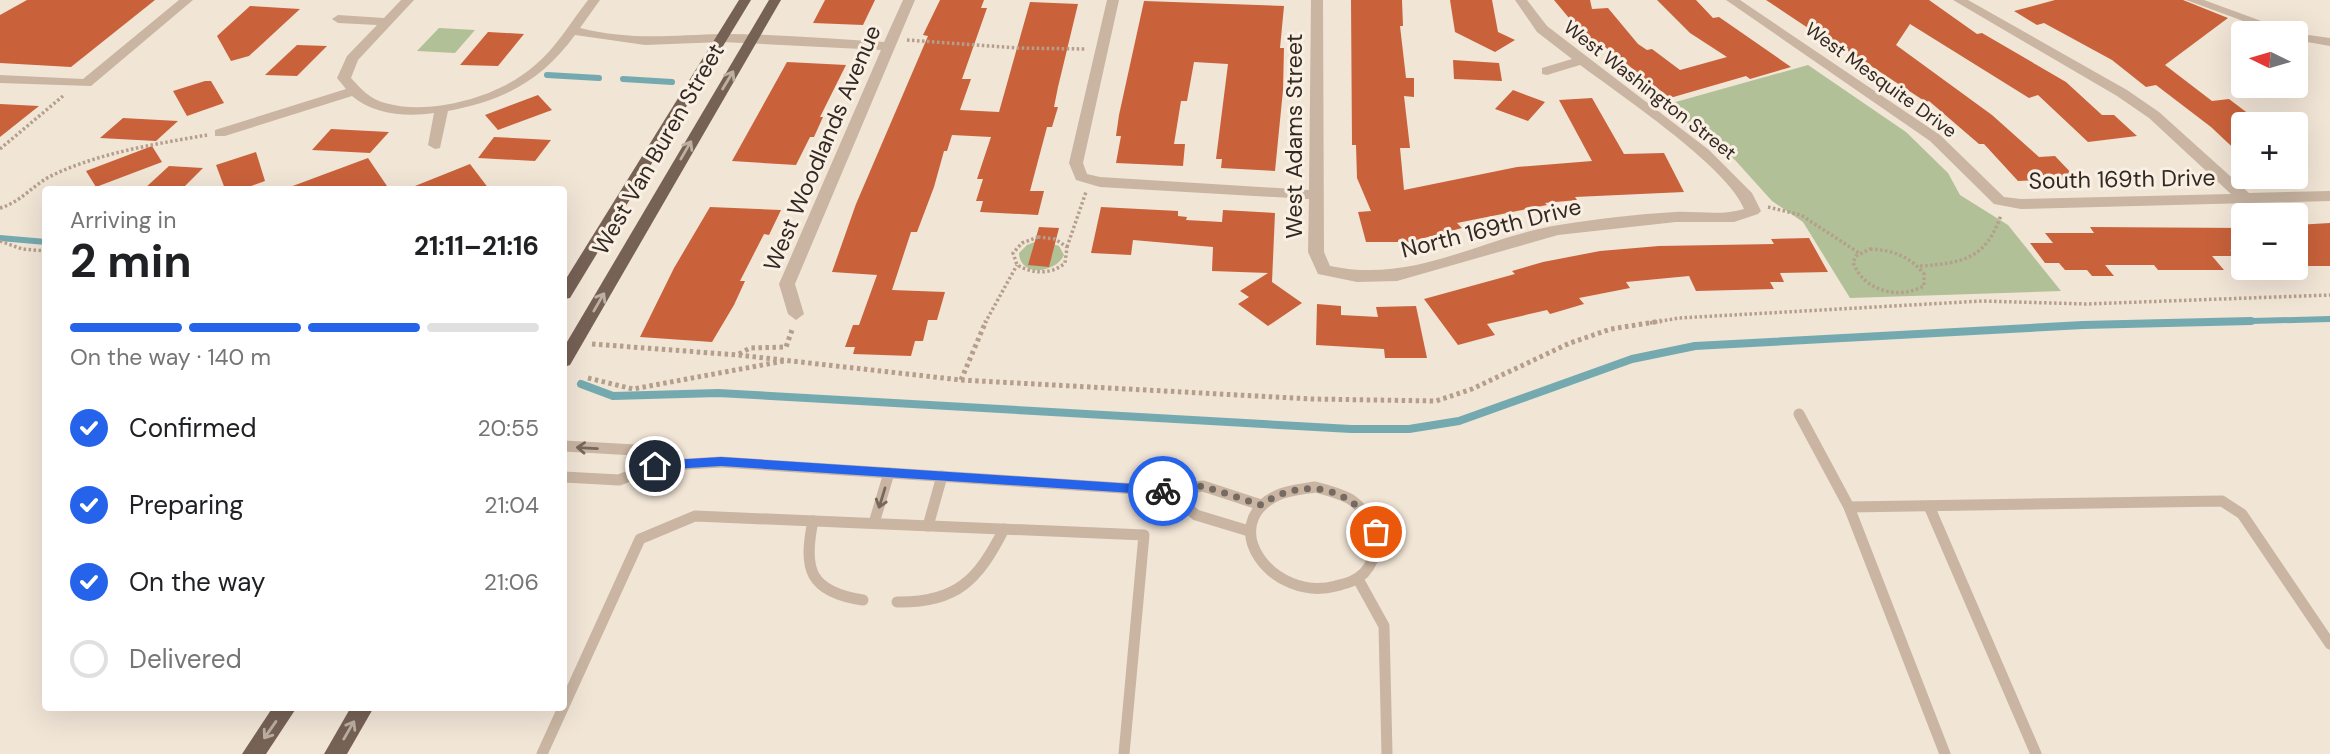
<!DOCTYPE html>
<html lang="en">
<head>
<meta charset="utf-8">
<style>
	body { margin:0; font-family:"DM Sans",sans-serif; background:#f6f6f6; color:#202124; height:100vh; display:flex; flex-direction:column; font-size:26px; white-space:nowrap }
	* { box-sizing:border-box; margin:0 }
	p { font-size:23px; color:#757577 }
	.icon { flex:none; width:38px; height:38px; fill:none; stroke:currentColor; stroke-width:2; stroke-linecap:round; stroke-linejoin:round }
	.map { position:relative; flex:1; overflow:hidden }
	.side { position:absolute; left:42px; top:186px; width:525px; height:525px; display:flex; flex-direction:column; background:#fff; border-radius:7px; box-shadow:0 7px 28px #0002 }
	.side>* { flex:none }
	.needle { width:46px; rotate:275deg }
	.fabs { position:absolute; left:2231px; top:21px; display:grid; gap:14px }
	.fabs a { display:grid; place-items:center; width:77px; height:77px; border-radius:7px; background:#fff; box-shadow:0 7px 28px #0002; font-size:35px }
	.pin { position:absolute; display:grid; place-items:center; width:60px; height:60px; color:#fff; margin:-30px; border:4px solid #fff; border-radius:50%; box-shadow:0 2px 7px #0007 }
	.courier { position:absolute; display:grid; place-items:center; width:70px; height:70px; margin:-35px; border:5px solid #2563eb; border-radius:50%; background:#fff; color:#222; box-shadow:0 2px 9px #0007 }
	.head em { font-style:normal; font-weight:700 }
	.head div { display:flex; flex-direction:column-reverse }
	.head { display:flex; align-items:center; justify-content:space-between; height:119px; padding:0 28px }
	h1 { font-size:46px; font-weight:700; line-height:52px }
	.bar { display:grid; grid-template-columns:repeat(4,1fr); gap:10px 7px; align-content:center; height:84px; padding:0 28px }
	.bar i { height:9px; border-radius:5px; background:#e0e0e0 }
	.bar .selected { background:#2563eb }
	.bar p { grid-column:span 4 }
	ol { padding:0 28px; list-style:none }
	li { display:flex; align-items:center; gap:21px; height:77px }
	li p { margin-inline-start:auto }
	li .icon { padding:7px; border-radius:50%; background:#2563eb; color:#fff; stroke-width:4 }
	li:last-child { color:#757577 }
	li i { width:38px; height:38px; border:4px solid #e0e0e0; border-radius:50% }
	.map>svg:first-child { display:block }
	.green { fill:#b1c096 }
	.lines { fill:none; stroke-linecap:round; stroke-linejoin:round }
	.stream-far1 { stroke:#74aaaf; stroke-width:6 }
	.stream { stroke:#74aaaf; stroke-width:8 }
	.building { fill:#c9623b }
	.path-far1 { stroke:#b59f8c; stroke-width:3.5; stroke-dasharray:2.5 2.5; stroke-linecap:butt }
	.path { stroke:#b59f8c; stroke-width:5; stroke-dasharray:3.5 3.5; stroke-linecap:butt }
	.lane { stroke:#c9b5a2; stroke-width:11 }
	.street { fill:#c9b5a2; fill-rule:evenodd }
	.primary { fill:#766155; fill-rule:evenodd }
	.oneway { stroke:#beafa3 }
	.oneway2 { stroke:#76685d }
	.route { fill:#2563eb }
	.done { stroke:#766b62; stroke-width:7; stroke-dasharray:0 12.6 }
	.labels { text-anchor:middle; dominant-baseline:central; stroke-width:6; stroke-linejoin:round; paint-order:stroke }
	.far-street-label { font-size:19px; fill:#332924; stroke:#f9efe2 }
	.street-label { font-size:23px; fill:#332924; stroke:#f9efe2 }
</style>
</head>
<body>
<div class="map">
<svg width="2330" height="754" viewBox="0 0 2330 754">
	<rect width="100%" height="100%" fill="#f1e5d6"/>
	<!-- green -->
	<g class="green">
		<polygon points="439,28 475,30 455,53 417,51"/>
		<polygon points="1808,65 1906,132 1948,173 1960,195 2008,225 2061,291 1850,298 1803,222 1772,201 1735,160 1665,105"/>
		<path d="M 1040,240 L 1059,246 L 1064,255 C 1056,273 1020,278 1019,253 L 1027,245 Z"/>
	</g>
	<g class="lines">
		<!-- stream-far1 -->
		<g class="stream-far1">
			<polyline points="547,75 599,78"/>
			<polyline points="623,79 672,82"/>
			<polyline points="0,238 46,242"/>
			<polyline points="2179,323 2330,319"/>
		</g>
		<!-- stream -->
		<polyline class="stream" points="581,384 613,396 718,393 1351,429 1409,429 1459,421 1632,359 1695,346 2083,325 2251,321"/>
	</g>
	<!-- building -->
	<g class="building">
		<polygon points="27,0 155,0 71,67 0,63 0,15"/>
		<polygon points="825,0 875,0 863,25 813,23"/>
		<polygon points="940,0 984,0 981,8 987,8 962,79 971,79 960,110 999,112 1030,2 1078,4 1058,87 1054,107 1058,107 1052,127 1047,127 1030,191 1044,191 1038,215 980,212 983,201 976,201 983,179 977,179 991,137 952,135 947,151 944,151 934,187 917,232 911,232 892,290 945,292 937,320 928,320 923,341 915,341 911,356 853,354 855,347 845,347 853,325 859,325 877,275 832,272 856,204 928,36 923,35"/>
		<polygon points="1351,0 1402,0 1403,26 1400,26 1406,78 1414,78 1414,97 1404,96 1410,148 1400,148 1404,190 1517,167 1592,161 1559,100 1592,98 1624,154 1664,153 1684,192 1575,197 1577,200 1545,203 1547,205 1457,223 1462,228 1409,242 1366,242 1358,212 1371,211 1357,178 1356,145 1352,145"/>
		<polygon points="1450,0 1492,0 1498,32 1515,40 1495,52 1455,32"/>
		<polygon points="1554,0 1590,0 1592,9 1608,8 1638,44 1647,50 1652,49 1680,70 1727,57 1690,33 1657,0 1696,0 1713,18 1719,17 1791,67 1750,79 1746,76 1670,98 1605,47 1599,48 1584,36"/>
		<polygon points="1766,0 1929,0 1977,34 1982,33 2066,82 2102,115 2114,115 2137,136 2088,142 2038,95 2029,98 1910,24 1896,45 1992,115 2039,157 2055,156 2076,178 2018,181 1984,144 1979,144 1929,101 1926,102 1845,49 1841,50"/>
		<polygon points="2055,0 2183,0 2228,18 2165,65 2212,101 2229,99 2262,124 2244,124 2244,158 2211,127 2156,85 2146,87 2112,60 2044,23 2037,25 2014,11"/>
		<polygon points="1144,1 1284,6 1280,48 1284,48 1283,90 1275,171 1221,168 1222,159 1216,159 1228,64 1194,62 1187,101 1181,101 1174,144 1185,144 1183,166 1116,163 1121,136 1116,136 1119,115"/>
		<polygon points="250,6 300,9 249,56 231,61 217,36"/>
		<polygon points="488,32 524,34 498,66 460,65"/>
		<polygon points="297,45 327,46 297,76 265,75"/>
		<polygon points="1453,60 1499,63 1502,81 1454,79"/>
		<polygon points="787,62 846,65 820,117 823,117 814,137 810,137 796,165 732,161"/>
		<polygon points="205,81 211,81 224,103 187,116 173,91"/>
		<polygon points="1513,90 1545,102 1528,121 1495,109"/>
		<polygon points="538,95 552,110 498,130 485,115"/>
		<polygon points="0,104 39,106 0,137"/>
		<polygon points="123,118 178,121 156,141 100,138"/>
		<polygon points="331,129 389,132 370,153 312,150"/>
		<polygon points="494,137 551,140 535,161 478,158"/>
		<polygon points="152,146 162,162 96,187 86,171"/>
		<polygon points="256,152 265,181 243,189 225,189 216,165"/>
		<polygon points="368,158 389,189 291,189 290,187"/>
		<polygon points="470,164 489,189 410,189 410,188"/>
		<polygon points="169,166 203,168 182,189 144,189"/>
		<polygon points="710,207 781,210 769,235 764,234 740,281 745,281 734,305 712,342 640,337 674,268"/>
		<polygon points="1101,207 1178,211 1178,216 1187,217 1186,220 1222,222 1223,210 1275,213 1272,282 1302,303 1268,326 1238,304 1249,297 1240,291 1268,273 1212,271 1213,247 1133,240 1131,255 1091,253"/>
		<polygon points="2330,223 2330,266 2296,266 2296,225"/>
		<polygon points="1039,227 1059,228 1049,267 1028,265"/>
		<polygon points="2090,227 2244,228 2244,250 2230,250 2236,256 2212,256 2224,270 2158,270 2154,265 2105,265 2114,276 2092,276 2087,270 2065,270 2059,263 2045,263 2030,243 2053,243 2045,233 2094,233"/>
		<polygon points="1809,238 1828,272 1780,273 1784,282 1770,282 1774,289 1696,291 1689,276 1626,282 1630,288 1579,298 1584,304 1550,314 1547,310 1487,324 1495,335 1458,345 1424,299 1515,274 1512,271 1543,262 1600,251 1659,246 1774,244 1771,239"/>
		<polygon points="1317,304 1341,306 1341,315 1378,317 1376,307 1416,306 1427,358 1385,358 1384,349 1316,345"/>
	</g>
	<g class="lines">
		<!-- path-far1 -->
		<g class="path-far1">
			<polyline points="907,40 1018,48 1086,49"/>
			<polyline points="0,149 63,96"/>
			<polyline points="1768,207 1801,215 1859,253"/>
			<path d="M 0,208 C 22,202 34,183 55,174 C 103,152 156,144 207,135"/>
			<path d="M 1038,237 L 1055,239 L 1067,247 L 1065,263 C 1051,275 1033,274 1017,265 L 1013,253 L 1022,243 Z"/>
			<polyline points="0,241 22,249 46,251"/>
			<polyline points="1067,247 1086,192"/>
			<path d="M 1870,249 C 1892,250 1910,256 1924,274 L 1924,286 C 1898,300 1863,291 1853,262 L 1856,256 Z"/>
			<path d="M 1920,266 C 1963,263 1986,259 2001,215"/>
			<polyline points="985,323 1017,265"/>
			<polyline points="1650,323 1679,318 1982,301 2086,304 2330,295"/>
		</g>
		<!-- path -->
		<g class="path">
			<polyline points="592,344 738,355 961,380 1312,399 1436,401 1472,389 1570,343 1611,329 1661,321"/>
			<polyline points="739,354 750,348 786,347 793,327"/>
			<polyline points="588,378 633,389 784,361"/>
			<polyline points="961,380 986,321"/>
		</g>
		<!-- lane -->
		<g class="lane">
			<polyline points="1799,414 1849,507 1945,754"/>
			<polyline points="564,446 635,450 655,466"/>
			<polyline points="564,477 619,480 655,466 721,462 1168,491 1203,486 1261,505"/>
			<path d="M 1315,487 C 1327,490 1339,493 1350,499 C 1374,515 1385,550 1364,573 C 1356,581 1347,583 1336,586 C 1272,603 1215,524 1278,495 C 1289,490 1304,489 1315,487 Z"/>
			<polyline points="1168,491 1196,515 1249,531"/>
			<polyline points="1929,506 2036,754"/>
			<polyline points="1849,507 2222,501 2242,514 2330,644"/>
			<path d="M 813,521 C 803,569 809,592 863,600"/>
			<polyline points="874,523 889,473"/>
			<polyline points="928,526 942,476"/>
			<polyline points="1358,579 1384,626 1387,754"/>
			<path d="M 897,602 C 957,603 978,580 1004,529"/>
			<polyline points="542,754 640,539 695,516 1144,535 1124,754"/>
		</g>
		<!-- street -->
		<g class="street">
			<polygon points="179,0 193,0 91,86 0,83 0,75 83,79"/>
			<path d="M 401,0 L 414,0 L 358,60 L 351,78 C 361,89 370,99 385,103 C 430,116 499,97 534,66 C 557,47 570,23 588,0 L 600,0 L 580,28 C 632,41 672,35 724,34 C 777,34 831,39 884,42 L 903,0 L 915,0 L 795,284 L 804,314 L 796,320 L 788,314 L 779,284 L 881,50 L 722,42 L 645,45 L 575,35 C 542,80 504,101 448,111 L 440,148 L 435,149 L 428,145 L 434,113 C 407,117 374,115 352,96 L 225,136 L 215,136 L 215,130 L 346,89 L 337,78 L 347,56 L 377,25 L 338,23 L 332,19 L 338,15 L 384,18 Z"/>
			<path d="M 1107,0 L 1119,0 L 1083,163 L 1087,174 L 1100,177 L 1309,190 L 1311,0 L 1323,0 L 1324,252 L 1330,266 C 1416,284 1478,238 1559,225 C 1597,219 1637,214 1675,212 C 1698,211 1722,216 1744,209 C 1729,168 1619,94 1580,65 L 1547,75 L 1542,74 L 1542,68 L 1572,59 L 1537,32 L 1515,0 L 1527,0 L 1547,26 L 1709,150 L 1752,193 L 1761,211 L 1758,214 L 1734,222 L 1676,222 L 1558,235 L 1397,281 L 1357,282 L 1318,274 L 1308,252 L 1309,199 L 1100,187 L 1076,180 L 1069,163 Z"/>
			<polygon points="1726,0 1740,0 1940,135 2004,197 2021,199 2231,194 2149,118 2117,96 1953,0 1968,0 2127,90 2159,112 2249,193 2330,191 2330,201 2021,209 1994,204 1930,141"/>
			<polygon points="2186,0 2204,0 2294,33 2330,38 2330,46 2296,40 2296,33 2276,33"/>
		</g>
		<!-- primary -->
		<g class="primary">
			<polygon points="739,0 751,0 570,298 564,299 564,282"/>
			<polygon points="769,0 781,0 570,365 564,367 564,347"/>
			<polygon points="273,707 297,707 266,754 242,754"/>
			<polygon points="351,707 374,707 347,754 324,754"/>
		</g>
	</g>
	<!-- one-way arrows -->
	<defs><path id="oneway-shaft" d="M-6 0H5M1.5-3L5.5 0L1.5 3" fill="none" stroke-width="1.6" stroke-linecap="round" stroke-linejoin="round" transform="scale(1.75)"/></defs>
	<g class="oneway">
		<use href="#oneway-shaft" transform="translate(728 80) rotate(-59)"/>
		<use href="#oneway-shaft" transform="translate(686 150) rotate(-60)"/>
		<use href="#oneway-shaft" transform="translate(599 302) rotate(-60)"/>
		<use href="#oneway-shaft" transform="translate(270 730) rotate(125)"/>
		<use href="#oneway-shaft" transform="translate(349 730) rotate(-60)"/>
	</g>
	<g class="oneway2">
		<use href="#oneway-shaft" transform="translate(587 448) rotate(-177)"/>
		<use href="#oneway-shaft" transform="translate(882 498) rotate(107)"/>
	</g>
	<!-- route -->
	<polygon class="route" points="721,457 1163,486 1169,491 1163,495 721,466 655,470 649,466 655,461"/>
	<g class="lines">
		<!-- done -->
		<path class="done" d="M 1163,491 L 1203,486 L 1261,505 C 1302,476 1354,486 1376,532"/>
	</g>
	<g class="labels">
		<!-- far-street labels -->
		<g class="far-street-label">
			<text transform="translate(1881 80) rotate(36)">West Mesquite Drive</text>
			<text transform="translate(1650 90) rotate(38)">West Washington Street</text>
		</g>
		<!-- street labels -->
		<g class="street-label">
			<text transform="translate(1294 136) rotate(-90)">West Adams Street</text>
			<text transform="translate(822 148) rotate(-67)">West Woodlands Avenue</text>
			<text transform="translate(658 149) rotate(-60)">West Van Buren Street</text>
			<text transform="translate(2122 179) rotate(-1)">South 169th Drive</text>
			<text transform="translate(1491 228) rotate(-14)">North 169th Drive</text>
		</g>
	</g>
</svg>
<div class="fabs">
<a><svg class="needle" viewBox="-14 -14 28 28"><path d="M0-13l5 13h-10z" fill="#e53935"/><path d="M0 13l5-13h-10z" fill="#757577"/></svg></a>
<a>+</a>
<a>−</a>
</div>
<div class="pin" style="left:1376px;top:532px;background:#ea580c"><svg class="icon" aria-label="bag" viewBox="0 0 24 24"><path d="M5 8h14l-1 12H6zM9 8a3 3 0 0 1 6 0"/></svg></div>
<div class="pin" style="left:655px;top:466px;background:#1f2937"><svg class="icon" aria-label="home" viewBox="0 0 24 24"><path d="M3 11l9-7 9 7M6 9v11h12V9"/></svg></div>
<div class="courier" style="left:1163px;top:491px"><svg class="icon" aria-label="bike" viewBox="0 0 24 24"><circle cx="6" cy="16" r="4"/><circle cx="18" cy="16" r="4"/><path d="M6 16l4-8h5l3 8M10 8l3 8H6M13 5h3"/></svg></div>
<section class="side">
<div class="head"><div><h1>2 min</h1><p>Arriving in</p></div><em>21:11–21:16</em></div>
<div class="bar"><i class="selected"></i><i class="selected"></i><i class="selected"></i><i></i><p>On the way · 140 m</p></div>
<ol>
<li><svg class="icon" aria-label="check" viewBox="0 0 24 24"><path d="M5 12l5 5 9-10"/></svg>Confirmed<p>20:55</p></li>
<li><svg class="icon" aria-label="check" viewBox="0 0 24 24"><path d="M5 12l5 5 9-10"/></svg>Preparing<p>21:04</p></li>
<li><svg class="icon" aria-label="check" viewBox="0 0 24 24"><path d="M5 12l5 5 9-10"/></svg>On the way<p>21:06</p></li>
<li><i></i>Delivered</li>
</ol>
</section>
</div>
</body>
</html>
